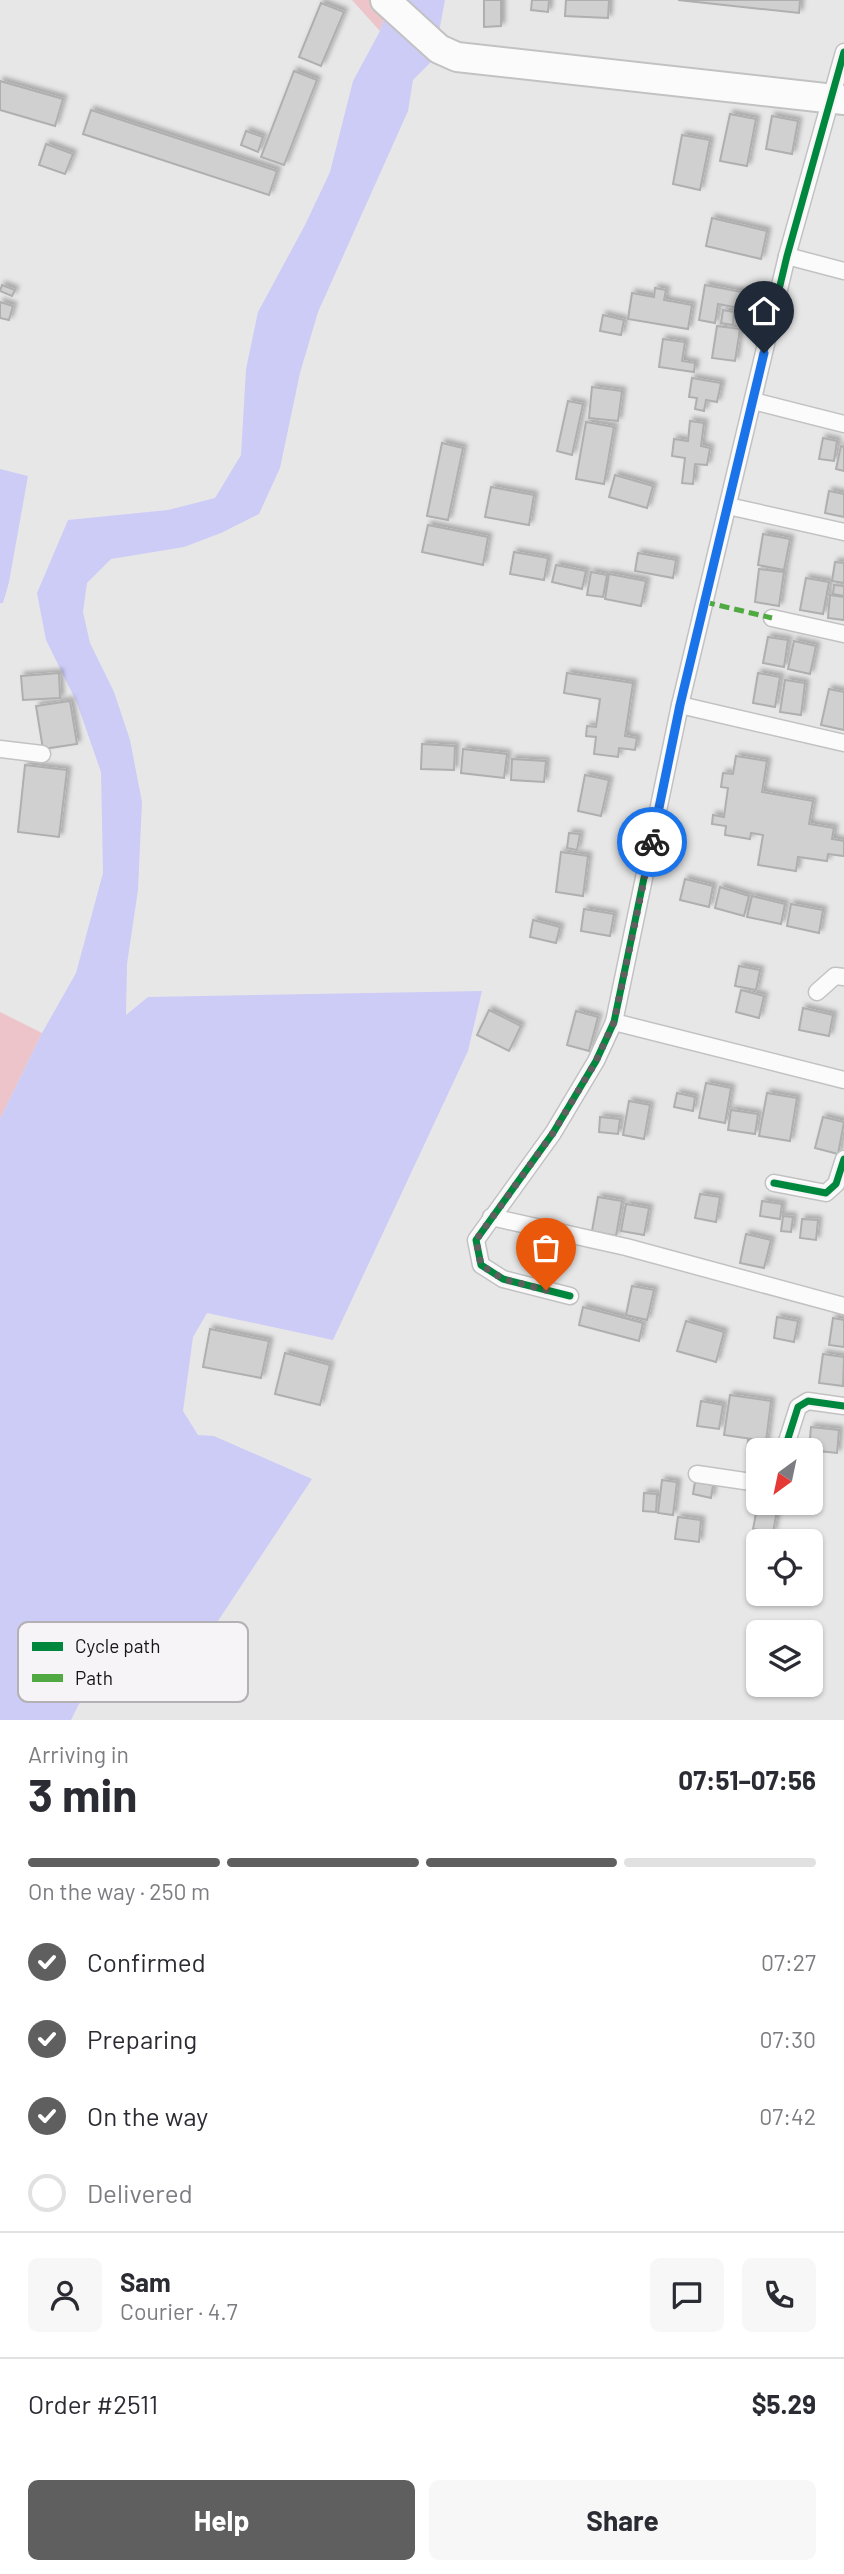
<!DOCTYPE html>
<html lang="en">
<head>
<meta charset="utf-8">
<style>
	body { margin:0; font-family:Barlow,sans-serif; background:#f7f7f7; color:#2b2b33; height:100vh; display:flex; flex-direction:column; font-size:26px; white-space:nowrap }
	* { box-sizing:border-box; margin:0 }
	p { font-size:23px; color:#7c7c81 }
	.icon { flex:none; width:38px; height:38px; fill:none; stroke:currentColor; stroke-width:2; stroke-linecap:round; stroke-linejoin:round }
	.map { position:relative; height:1720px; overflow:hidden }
	.drawer { display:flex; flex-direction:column; background:#fff; flex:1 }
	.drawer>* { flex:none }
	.needle { width:46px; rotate:213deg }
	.buttons { position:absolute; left:746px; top:1438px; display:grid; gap:14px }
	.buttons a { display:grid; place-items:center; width:77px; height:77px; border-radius:10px; background:#fff; box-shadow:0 2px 5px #0004; font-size:35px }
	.pin { position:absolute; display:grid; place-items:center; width:60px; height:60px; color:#fff; margin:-72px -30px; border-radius:50% 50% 50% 0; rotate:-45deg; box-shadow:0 0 7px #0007 }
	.pin .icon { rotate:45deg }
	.courier { position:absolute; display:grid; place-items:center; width:70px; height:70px; margin:-35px; border:5px solid #1a73e8; border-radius:50%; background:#fff; color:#222; box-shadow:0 2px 9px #0007 }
	.headline em { font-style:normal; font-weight:700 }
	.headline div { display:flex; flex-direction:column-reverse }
	.headline { display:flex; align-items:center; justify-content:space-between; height:119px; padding:0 28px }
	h1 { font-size:46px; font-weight:700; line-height:52px }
	.bar { display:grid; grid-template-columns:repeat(4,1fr); gap:10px 7px; align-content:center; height:84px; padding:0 28px }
	.bar i { height:9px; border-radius:5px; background:#e1e1e2 }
	.bar .current { background:#605f60 }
	.bar p { grid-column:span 4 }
	.line { display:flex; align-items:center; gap:18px; padding:0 28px; border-top:2px solid #e1e1e2 }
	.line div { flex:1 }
	.round { display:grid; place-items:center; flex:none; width:74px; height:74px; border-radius:10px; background:#f7f7f7 }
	ol { padding:0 28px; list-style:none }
	li { display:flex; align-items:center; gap:21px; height:77px }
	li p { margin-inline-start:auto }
	li .icon { padding:7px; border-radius:50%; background:#605f60; color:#fff; stroke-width:4 }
	li:last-child { color:#7c7c81 }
	li i { width:38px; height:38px; border:4px solid #e1e1e2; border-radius:50% }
	.action { display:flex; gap:14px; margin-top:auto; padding:14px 28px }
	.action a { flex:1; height:80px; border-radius:10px; background:#605f60; color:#fff; font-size:28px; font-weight:700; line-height:80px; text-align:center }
	.action a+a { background:#f7f7f7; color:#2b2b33 }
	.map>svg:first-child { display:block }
	.green { fill:#ecc4ca }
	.water { fill:#ccccf7 }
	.building { fill:#d1d0d1; stroke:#b0afb0; stroke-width:2; filter:url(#shadow) }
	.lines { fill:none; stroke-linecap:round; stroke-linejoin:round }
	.street-casing { stroke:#c3c2c3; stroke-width:19 }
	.highway-casing { stroke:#c3c2c3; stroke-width:32 }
	.street { stroke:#fcfbfc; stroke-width:16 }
	.highway { stroke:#fcfbfc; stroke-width:28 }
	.quiet { stroke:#51a942; stroke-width:5; stroke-dasharray:10 5; stroke-linecap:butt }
	.cycleway-casing { stroke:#f6f4f6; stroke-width:11 }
	.cycleway { stroke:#00873e; stroke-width:7 }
	.done { stroke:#605f60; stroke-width:7; stroke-dasharray:0 12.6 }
	.route { stroke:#1a73e8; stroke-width:9 }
	.key { fill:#f6f4f6; stroke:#b3b1b3; stroke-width:2 }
	.key-label { font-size:19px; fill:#161616 }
</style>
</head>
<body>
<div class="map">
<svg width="844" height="1720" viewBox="0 0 844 1720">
	<defs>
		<filter id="shadow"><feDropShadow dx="3.5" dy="-3.5" stdDeviation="2" flood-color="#0004"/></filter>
	</defs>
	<rect width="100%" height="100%" fill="#e8e7e8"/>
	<!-- green -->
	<g class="green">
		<polygon points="352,0 390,0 380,31"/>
		<polygon points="0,1012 42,1033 0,1119"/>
	</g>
	<!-- water -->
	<g class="water">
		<polygon points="390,0 445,0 434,59 413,80 408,111 318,312 300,373 280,468 259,514 221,533 184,547 111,559 87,583 83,612 90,643 114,692 130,740 142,802 138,890 127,964 126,1015 148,997 482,991 468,1051 333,1340 207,1313 193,1337 183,1411 198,1435 214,1436 312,1479 171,1692 115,1695 99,1685 79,1704 71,1720 0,1720 0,1119 42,1033 76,973 103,873 101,772 77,703 46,640 37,593 68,520 168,510 215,498 241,455 246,369 258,312 305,225 330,172 353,81 380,31"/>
		<polygon points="0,469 28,476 9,582 3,603 0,603"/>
	</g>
	<!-- building -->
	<g class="building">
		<polygon points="484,0 501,0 501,26 484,27"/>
		<polygon points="532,0 549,0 548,12 531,10"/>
		<polygon points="566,0 609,0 608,18 565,16"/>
		<polygon points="678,0 800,0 799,13"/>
		<polygon points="321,3 344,12 321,66 299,57"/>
		<polygon points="294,71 317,80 284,165 261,157"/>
		<polygon points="0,81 63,99 55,126 0,110"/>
		<polygon points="91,110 277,171 269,195 83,134"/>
		<polygon points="730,114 756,119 747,166 720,161"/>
		<polygon points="772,116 798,121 792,154 766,149"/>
		<polygon points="246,131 263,137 258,152 241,145"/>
		<polygon points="682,135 710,140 700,190 673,184"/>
		<polygon points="46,144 73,154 65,174 39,165"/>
		<polygon points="712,218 767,231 761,259 706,246"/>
		<polygon points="2,285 15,290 12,296 0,291"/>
		<polygon points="705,285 752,294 749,310 718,304 715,323 699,320"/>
		<polygon points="655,288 666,290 664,300 692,305 688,329 628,319 632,293 654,297"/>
		<polygon points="0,302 13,306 9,320 0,318"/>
		<polygon points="723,310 734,312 733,325 721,323"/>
		<polygon points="603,315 624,320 621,335 600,331"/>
		<polygon points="717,326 740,329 735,361 712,358"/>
		<polygon points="663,339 685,342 682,361 695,363 694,372 659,367"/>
		<polygon points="692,378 721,383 717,402 706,400 704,411 695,409 697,398 689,397"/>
		<polygon points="592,387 622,391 618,421 589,418"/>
		<polygon points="568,401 583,404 572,455 557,451"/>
		<polygon points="690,421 704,423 701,446 710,448 707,465 695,464 693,484 682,483 685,458 672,456 674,439 688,441"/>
		<polygon points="586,422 614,427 604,484 576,479"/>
		<polygon points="823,438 837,441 834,461 819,459"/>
		<polygon points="442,443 463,448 448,520 427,516"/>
		<polygon points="841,446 844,447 844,471 836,469"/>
		<polygon points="615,475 653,486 647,508 609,497"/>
		<polygon points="491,487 534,495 529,525 485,517"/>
		<polygon points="829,491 844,494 844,517 825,513"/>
		<polygon points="428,525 488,537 483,565 422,552"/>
		<polygon points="763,534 790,539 784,570 758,565"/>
		<polygon points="514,552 548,558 544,580 510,574"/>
		<polygon points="638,553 676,560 673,578 635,571"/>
		<polygon points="835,562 844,563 844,583 832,581"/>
		<polygon points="556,565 586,571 582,589 552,582"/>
		<polygon points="759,569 784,572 779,606 755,602"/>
		<polygon points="591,572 607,575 603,597 587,595"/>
		<polygon points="609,574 646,581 641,606 605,599"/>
		<polygon points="806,578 829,582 823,614 800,610"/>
		<polygon points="834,585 844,586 844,596 833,594"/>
		<polygon points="830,595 844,597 844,620 828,618"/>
		<polygon points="768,637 788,640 784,667 763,663"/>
		<polygon points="794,641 816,646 810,674 788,669"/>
		<polygon points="59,673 60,698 23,700 21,676"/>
		<polygon points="567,673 633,683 625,736 637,738 635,750 619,748 618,757 594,754 596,737 586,736 587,726 596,727 600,699 564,693"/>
		<polygon points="758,673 780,677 775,707 753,703"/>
		<polygon points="785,680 805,683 801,715 780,712"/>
		<polygon points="829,689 844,692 844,730 821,725"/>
		<polygon points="70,701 77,744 43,749 36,706"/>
		<polygon points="422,744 455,746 454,770 421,769"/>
		<polygon points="463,749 507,754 504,778 461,773"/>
		<polygon points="736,756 767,761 762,792 813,801 809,824 834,828 832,839 844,841 844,856 828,854 827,861 798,857 796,871 758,865 763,835 751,833 750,839 725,835 726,826 712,824 713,815 724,817 728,788 721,787 723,773 733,774"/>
		<polygon points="512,759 546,761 544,782 511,780"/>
		<polygon points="25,765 67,770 59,837 18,832"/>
		<polygon points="585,775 609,780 601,816 578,811"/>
		<polygon points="569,833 580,834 577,850 567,848"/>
		<polygon points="561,852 588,856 583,896 556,892"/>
		<polygon points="685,879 713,886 709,907 680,900"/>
		<polygon points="720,887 749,896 744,916 715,908"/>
		<polygon points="752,896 785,904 781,924 747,917"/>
		<polygon points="791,904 823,910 819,933 787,926"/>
		<polygon points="584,909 614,914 610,936 581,931"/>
		<polygon points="533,920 560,927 556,943 530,937"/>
		<polygon points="739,966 760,970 756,990 735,986"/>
		<polygon points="741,990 764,996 759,1018 736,1012"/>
		<polygon points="803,1008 833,1015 829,1036 799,1030"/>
		<polygon points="489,1010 521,1026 509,1051 477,1035"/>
		<polygon points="576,1011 598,1017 589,1051 567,1045"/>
		<polygon points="706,1083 731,1088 725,1123 699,1118"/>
		<polygon points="677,1093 695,1097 693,1111 674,1107"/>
		<polygon points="767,1093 797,1098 790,1141 759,1136"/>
		<polygon points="629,1101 650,1105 644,1139 623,1135"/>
		<polygon points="731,1110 758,1114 755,1134 728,1130"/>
		<polygon points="600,1117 620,1119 618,1134 599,1132"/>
		<polygon points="823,1117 844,1122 838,1154 815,1148"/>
		<polygon points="700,1194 720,1197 716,1222 695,1218"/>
		<polygon points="598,1197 622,1201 616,1236 592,1231"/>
		<polygon points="762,1201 782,1204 780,1219 760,1216"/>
		<polygon points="626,1204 649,1208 644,1235 621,1231"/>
		<polygon points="783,1216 793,1217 791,1232 781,1231"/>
		<polygon points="802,1219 818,1220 816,1240 800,1238"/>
		<polygon points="746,1234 771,1240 764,1268 740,1263"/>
		<polygon points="632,1286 654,1290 647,1320 626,1315"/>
		<polygon points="583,1307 643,1323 639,1341 579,1325"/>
		<polygon points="777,1317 798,1321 794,1342 774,1338"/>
		<polygon points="833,1318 844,1320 844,1347 829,1345"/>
		<polygon points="686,1321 724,1332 716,1362 677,1351"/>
		<polygon points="210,1329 269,1341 261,1378 203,1367"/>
		<polygon points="285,1353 330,1365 320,1405 275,1394"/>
		<polygon points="823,1354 844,1357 843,1386 819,1383"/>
		<polygon points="730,1395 771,1401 766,1441 724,1435"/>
		<polygon points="701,1401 723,1405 719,1429 697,1426"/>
		<polygon points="811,1427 839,1430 837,1453 809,1450"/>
		<polygon points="748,1440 765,1442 765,1451 758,1451 758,1454 747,1453"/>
		<polygon points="662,1480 677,1482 673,1515 658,1513"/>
		<polygon points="695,1482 713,1485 711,1498 693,1494"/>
		<polygon points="644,1493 657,1494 656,1512 643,1511"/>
		<polygon points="758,1503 778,1505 773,1532 753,1529"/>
		<polygon points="678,1517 701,1520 699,1542 675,1539"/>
	</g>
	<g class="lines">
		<!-- street casing -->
		<g class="street-casing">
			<g id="street">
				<polyline points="787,256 844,271"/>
				<polyline points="753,401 844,424"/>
				<polyline points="728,506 844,532"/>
				<polyline points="772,618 844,634"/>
				<polyline points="680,705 844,743"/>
				<polyline points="0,749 42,754"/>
				<polyline points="817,992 835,976 844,977"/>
				<polyline points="614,1022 844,1080"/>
				<polyline points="774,1183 826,1193 836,1184 844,1159"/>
				<polyline points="491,1217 626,1247 844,1306"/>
				<polyline points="570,1296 503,1279 481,1265 476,1240 553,1133 596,1061 614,1022 680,705 787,256 844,52"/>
				<polyline points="784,1451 798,1407 808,1401 844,1406"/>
				<polyline points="697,1474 758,1483"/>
			</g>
		</g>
		<!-- highway casing -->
		<g class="highway-casing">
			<polyline id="highway" points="385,0 439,49 457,57 844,100"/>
		</g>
		<!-- street -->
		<use href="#street" class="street"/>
		<!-- highway -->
		<use href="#highway" class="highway"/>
		<!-- quiet -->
		<polyline class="quiet" points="705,602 772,618"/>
		<!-- cycleway casing -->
		<g class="cycleway-casing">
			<g id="cycleway">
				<polyline points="774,1183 826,1193 836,1184 844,1159"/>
				<polyline points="570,1296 503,1279 481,1265 476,1240 553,1133 596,1061 614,1022 680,705 787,256 844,52"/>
				<polyline points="784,1451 798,1407 808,1401 844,1406"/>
			</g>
		</g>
		<!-- cycleway -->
		<use href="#cycleway" class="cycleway"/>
	</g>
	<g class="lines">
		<!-- done -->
		<polyline class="done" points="546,1290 503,1279 481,1265 476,1240 553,1133 596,1061 614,1022 652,842"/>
		<!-- route -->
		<polyline class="route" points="652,842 680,705 764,353"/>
	</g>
	<!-- legend -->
	<rect x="18" y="1622" width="230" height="80" rx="10" class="key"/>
	<rect x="32" y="1642" width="31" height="9" fill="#00873e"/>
	<rect x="32" y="1674" width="31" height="8" fill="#51a942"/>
	<g class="key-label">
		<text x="75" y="1653">Cycle path</text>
		<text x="75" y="1685">Path</text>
	</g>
</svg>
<div class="buttons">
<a><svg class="needle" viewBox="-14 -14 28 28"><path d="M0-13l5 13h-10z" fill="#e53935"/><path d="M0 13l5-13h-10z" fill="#7c7c81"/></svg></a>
<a><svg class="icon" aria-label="locate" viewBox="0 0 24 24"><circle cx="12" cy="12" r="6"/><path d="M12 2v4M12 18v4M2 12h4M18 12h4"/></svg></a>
<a><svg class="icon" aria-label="layers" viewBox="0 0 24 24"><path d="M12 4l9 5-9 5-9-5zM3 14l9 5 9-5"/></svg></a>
</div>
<div class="pin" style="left:546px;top:1290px;background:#ea580c"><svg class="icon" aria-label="bag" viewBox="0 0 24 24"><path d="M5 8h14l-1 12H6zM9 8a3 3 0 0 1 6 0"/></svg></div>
<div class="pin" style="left:764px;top:353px;background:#1f2937"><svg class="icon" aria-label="home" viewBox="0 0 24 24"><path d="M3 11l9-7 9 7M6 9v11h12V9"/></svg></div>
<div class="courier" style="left:652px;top:842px"><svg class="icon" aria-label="bike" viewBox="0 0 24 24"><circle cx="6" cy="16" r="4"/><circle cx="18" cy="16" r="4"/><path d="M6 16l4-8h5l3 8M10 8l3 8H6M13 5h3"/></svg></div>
</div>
<section class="drawer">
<div class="headline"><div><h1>3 min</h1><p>Arriving in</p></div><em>07:51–07:56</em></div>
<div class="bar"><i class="current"></i><i class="current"></i><i class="current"></i><i></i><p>On the way · 250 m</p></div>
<ol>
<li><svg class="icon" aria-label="check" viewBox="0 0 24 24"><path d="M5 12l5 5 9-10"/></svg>Confirmed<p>07:27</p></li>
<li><svg class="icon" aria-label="check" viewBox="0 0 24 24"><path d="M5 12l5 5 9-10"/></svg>Preparing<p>07:30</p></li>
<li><svg class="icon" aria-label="check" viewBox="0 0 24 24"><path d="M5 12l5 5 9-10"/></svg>On the way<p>07:42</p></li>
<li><i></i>Delivered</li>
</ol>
<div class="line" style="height:126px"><a class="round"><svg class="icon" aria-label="person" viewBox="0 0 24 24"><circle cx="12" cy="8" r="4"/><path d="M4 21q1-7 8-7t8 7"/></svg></a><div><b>Sam</b><p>Courier · 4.7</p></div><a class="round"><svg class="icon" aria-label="chat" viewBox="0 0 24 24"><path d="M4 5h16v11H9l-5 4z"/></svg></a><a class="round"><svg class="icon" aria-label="phone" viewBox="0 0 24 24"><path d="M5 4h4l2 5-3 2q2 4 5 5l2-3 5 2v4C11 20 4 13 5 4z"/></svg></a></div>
<div class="line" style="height:91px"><div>Order #2511</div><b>$5.29</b></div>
<div class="action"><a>Help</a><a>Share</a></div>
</section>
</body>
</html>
